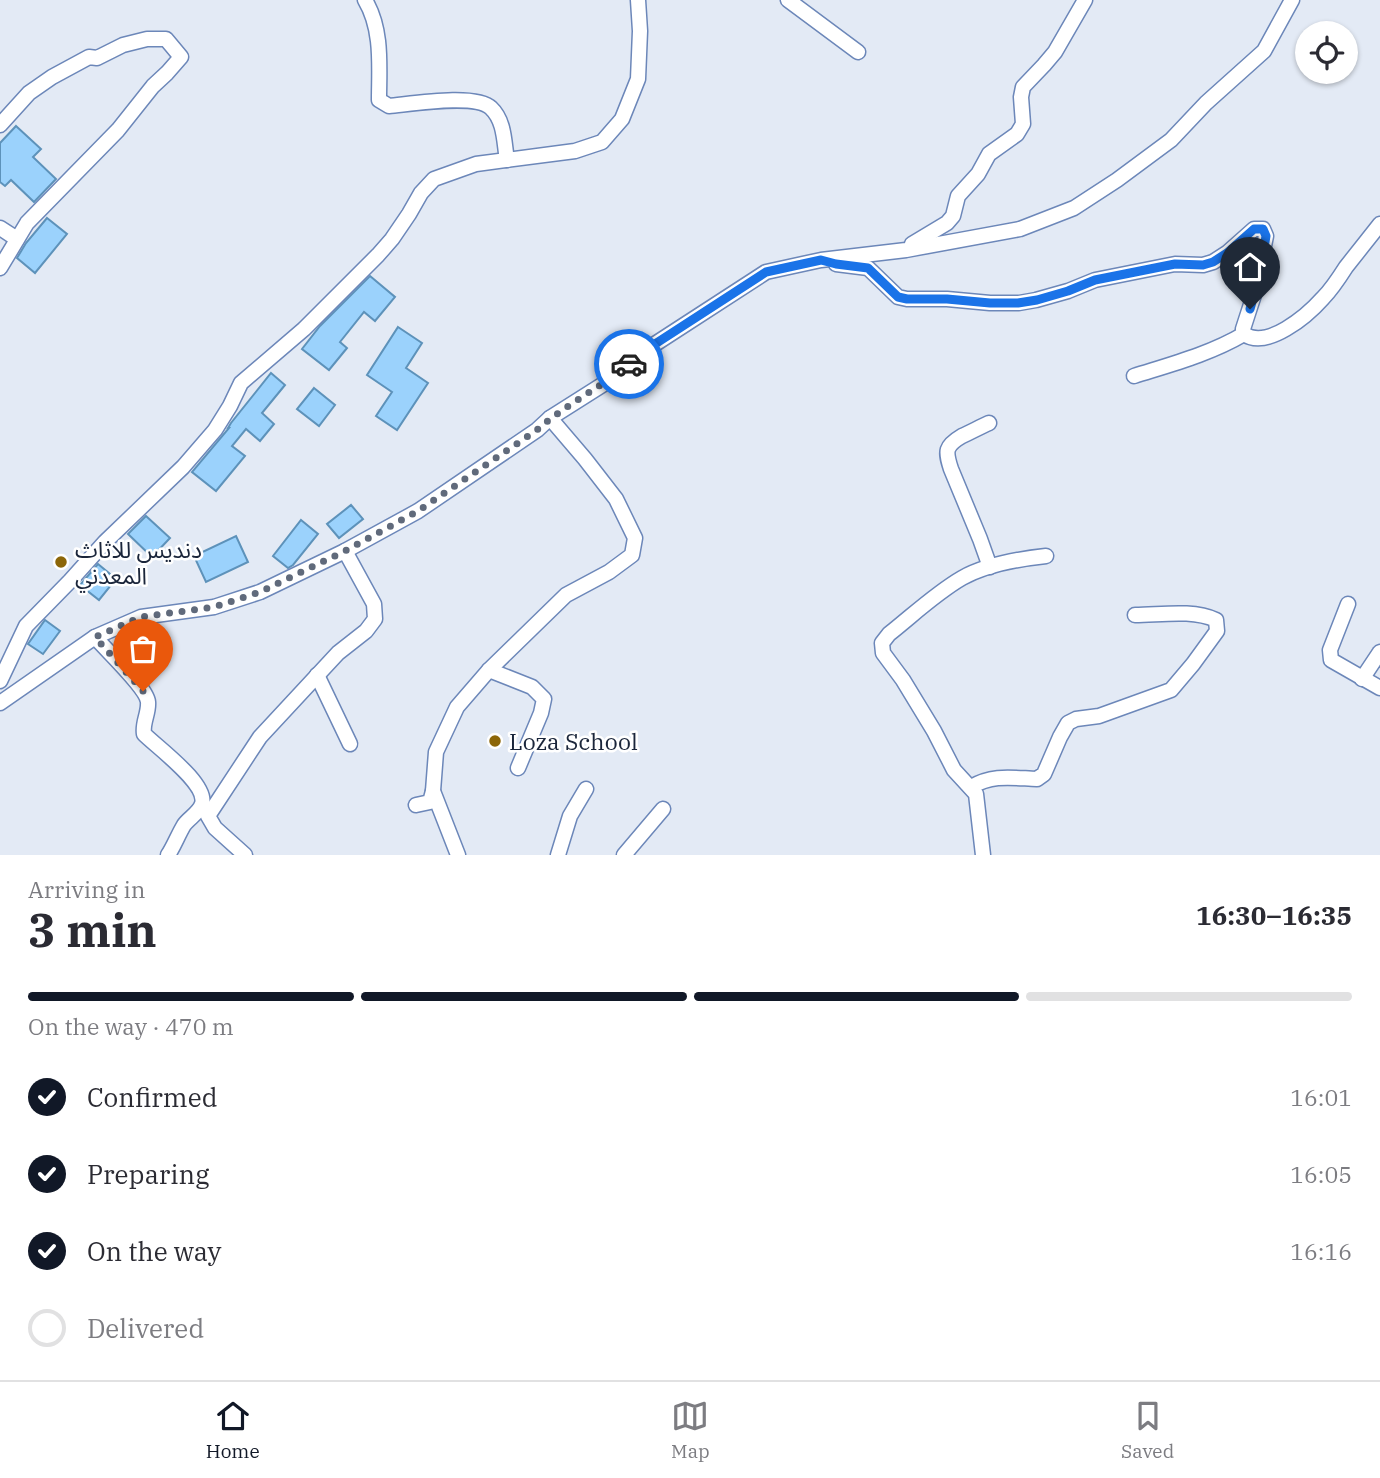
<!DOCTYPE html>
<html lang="en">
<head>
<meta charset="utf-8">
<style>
	body { margin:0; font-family:"IBM Plex Serif","Noto Sans Arabic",serif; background:#f7f7f7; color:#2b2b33; height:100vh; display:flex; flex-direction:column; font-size:26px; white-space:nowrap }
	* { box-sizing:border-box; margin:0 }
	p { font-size:23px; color:#7c7c81 }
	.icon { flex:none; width:38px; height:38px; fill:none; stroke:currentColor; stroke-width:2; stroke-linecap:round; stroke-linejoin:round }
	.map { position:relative; height:855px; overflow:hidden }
	.details { display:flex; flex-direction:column; background:#fff; flex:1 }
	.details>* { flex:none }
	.buttons { position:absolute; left:1295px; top:21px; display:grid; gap:14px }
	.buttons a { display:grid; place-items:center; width:63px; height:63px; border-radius:50%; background:#fff; box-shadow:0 2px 5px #0004; font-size:35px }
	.pin { position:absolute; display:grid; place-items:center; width:60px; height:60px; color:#fff; margin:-72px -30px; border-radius:50% 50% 50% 0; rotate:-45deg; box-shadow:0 0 7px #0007 }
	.pin .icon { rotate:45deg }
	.courier { position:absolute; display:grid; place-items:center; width:70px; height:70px; margin:-35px; border:5px solid #1a73e8; border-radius:50%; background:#fff; color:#222; box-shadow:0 2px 9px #0007 }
	.head em { font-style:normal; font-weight:800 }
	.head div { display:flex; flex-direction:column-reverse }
	.head { display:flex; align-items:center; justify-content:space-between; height:119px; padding:0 28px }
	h1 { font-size:46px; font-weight:800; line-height:52px }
	.bar { display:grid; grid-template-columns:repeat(4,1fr); gap:10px 7px; align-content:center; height:84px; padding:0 28px }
	.bar i { height:9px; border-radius:5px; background:#e1e1e2 }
	.bar .on { background:#111827 }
	.bar p { grid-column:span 4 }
	ol { padding:0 28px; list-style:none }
	li { display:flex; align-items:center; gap:21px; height:77px }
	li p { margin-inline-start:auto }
	li .icon { padding:7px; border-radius:50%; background:#111827; color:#fff; stroke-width:4 }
	li:last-child { color:#7c7c81 }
	li i { width:38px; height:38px; border:4px solid #e1e1e2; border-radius:50% }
	.menu { display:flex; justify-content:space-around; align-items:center; height:98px; border-top:2px solid #e1e1e2; background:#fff; font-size:19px; color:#7c7c81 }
	.menu a { display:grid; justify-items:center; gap:4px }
	.menu .on { color:#111827 }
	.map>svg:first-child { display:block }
	.building { fill:#9bd2fc; stroke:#5d92ba; stroke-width:2 }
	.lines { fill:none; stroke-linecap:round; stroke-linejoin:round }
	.minor-casing { stroke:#6c87b9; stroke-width:17 }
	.minor { stroke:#fff; stroke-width:14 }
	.done { stroke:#606a7b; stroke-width:7; stroke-dasharray:0 12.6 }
	.route { stroke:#1a73e8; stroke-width:9 }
	.poi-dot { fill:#8c6608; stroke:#fff; stroke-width:2.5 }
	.labels { text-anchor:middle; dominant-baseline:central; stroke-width:5; stroke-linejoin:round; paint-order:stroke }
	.poi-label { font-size:23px; fill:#1a253a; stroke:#fff; text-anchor:start }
</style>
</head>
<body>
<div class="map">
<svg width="1380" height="855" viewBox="0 0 1380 855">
	<rect width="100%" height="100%" fill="#e3eaf5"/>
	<!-- building -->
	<g class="building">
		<polygon points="16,126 41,149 33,157 56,179 34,202 11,180 5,186 0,182 0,143"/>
		<polygon points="47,218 67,234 35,273 17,258 26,243"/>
		<polygon points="370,276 395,297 375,321 364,312 340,342 347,348 329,370 302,349 320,326"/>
		<polygon points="398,327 422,343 406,368 428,383 397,430 376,416 392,392 367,375"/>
		<polygon points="271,373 285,385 262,413 274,424 260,441 246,429 232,446 245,456 216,491 192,472 229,428 228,428 231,423"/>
		<polygon points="314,388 335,405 319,426 297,409"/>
		<polygon points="351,505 363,519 339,538 327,524"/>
		<polygon points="146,516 170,538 152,557 128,534"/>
		<polygon points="301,520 318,534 293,565 288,568 273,556"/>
		<polygon points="236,536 248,562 206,582 194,556"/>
		<polygon points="98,564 116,579 99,600 80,585"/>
		<polygon points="45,620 60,631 43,654 28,644"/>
	</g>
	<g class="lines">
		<!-- minor casing -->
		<g class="minor-casing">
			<g id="minor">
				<path d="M 365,0 C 383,30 379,67 379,100 L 389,106 C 411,104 476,93 491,108 C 505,121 504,143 507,160"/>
				<polyline points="788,0 858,52"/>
				<polyline points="0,125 29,93 52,77 89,57 97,58 123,45 147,39 166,39 181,57 167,73 153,86 118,130 27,223 0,268"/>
				<polyline points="0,228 17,239"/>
				<polyline points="912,244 947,223 953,216 958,196 978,174 989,154 1017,134 1023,124 1021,97 1023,87 1044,65 1055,52 1085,0"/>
				<path d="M 836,264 L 868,268 L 898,297 L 907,299 L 947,299 L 990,303 L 1019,303 L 1036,300 L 1068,291 L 1095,280 L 1175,264 L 1203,265 L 1213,262 L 1227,253 L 1254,229 L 1263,229 L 1266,236 L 1254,295 L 1243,329 L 1244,334 C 1267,350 1307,316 1323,298 C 1332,289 1339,278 1346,267 C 1357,253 1369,238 1380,224"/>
				<path d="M 1134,376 C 1172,364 1210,354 1244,334"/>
				<path d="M 989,423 C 980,427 971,432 962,436 C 945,446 945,451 951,469 L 980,539 L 990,567"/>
				<polyline points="1348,604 1330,650 1331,660 1380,688"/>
				<path d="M 95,637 C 106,650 147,688 148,702 C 149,713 142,723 144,734 C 158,748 208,784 202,804 C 199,813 189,818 184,825 C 178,835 174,846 168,855"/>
				<polyline points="489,670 532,687 544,699 541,713 518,768"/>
				<polyline points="317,675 350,744"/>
				<polyline points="1362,679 1380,652"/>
				<polyline points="0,681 26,626 70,581 105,542 183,467 215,430 230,406 241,383 304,329 378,255 392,239 409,214 421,193 434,179 476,164 575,151 602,142 622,119 638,79 640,31 638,0"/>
				<polyline points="0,703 95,637 141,617 214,607 260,592 345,551 418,511 537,430 550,418 610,380 655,344 766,272 821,260 906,250 1020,229 1074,208 1117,180 1171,140 1206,103 1264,51 1292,0"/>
				<path d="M 971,787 C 993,774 1012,778 1037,779 L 1044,774 L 1060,737 L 1068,723 L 1076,719 L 1099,716 L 1171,690 L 1193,664 L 1217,631 L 1216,620 C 1192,609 1160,615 1135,615"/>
				<polyline points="416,805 430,802 433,791"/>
				<polyline points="245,855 215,828 208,816 260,737 338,653 366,631 375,619 374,604 345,551"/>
				<polyline points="458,855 433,791 436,752 457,707 489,670 566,595 609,572 632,555 635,538 616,499 585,459 550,418"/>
				<polyline points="558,855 570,816 586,789"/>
				<polyline points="624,855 663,809"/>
				<path d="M 983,855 L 976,794 L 954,770 L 934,731 L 903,680 L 883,653 L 882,643 L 889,634 C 913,615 936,593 962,578 C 987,564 1018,559 1046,556"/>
			</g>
		</g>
		<!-- minor -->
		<use href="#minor" class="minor"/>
	</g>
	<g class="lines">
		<!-- done -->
		<path class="done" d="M 143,691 L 95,637 L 141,617 L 214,607 L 260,592 L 345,551 L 418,511 L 537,430 C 565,405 600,388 629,364"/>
		<!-- route -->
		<polyline class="route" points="629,364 655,344 766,272 821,260 836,264 868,268 898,297 907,299 947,299 990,303 1018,303 1037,300 1068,291 1095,280 1175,264 1203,265 1213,262 1227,253 1254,229 1263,229 1266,236 1259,277 1250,309"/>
	</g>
	<!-- markers -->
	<g class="poi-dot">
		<circle cx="61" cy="562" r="7"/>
		<circle cx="495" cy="741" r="7"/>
	</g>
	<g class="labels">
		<!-- poi labels -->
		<g class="poi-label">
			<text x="75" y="549">دنديس للاثاث<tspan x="75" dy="26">المعدني</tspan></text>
			<text x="509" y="741">Loza School</text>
		</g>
	</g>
</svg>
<div class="buttons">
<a><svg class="icon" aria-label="locate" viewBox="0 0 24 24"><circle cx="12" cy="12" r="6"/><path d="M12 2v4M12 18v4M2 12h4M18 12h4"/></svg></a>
</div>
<div class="pin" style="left:143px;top:691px;background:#ea580c"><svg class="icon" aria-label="bag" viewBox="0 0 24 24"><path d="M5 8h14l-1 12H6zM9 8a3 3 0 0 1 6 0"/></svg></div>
<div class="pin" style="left:1250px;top:309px;background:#1f2937"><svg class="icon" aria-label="home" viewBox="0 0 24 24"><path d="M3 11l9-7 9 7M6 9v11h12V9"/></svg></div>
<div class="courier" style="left:629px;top:364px"><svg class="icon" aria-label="car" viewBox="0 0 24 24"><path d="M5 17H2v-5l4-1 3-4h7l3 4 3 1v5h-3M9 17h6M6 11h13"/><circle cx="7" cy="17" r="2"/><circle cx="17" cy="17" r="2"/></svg></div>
</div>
<section class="details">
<div class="head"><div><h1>3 min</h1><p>Arriving in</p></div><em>16:30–16:35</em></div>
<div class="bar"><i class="on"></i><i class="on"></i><i class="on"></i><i></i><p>On the way · 470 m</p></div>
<ol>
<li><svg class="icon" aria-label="check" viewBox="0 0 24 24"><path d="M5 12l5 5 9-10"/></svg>Confirmed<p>16:01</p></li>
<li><svg class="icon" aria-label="check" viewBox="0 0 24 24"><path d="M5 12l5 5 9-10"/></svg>Preparing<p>16:05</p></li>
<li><svg class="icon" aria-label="check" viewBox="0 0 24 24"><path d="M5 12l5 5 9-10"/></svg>On the way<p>16:16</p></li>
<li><i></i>Delivered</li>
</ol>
</section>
<nav class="menu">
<a class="on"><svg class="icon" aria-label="home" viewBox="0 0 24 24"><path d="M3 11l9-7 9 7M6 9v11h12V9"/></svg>Home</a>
<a><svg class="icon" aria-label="map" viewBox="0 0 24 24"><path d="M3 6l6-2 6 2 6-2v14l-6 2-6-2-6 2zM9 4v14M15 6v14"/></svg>Map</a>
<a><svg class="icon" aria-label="saved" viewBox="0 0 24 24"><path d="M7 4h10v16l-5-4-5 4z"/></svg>Saved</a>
</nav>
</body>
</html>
